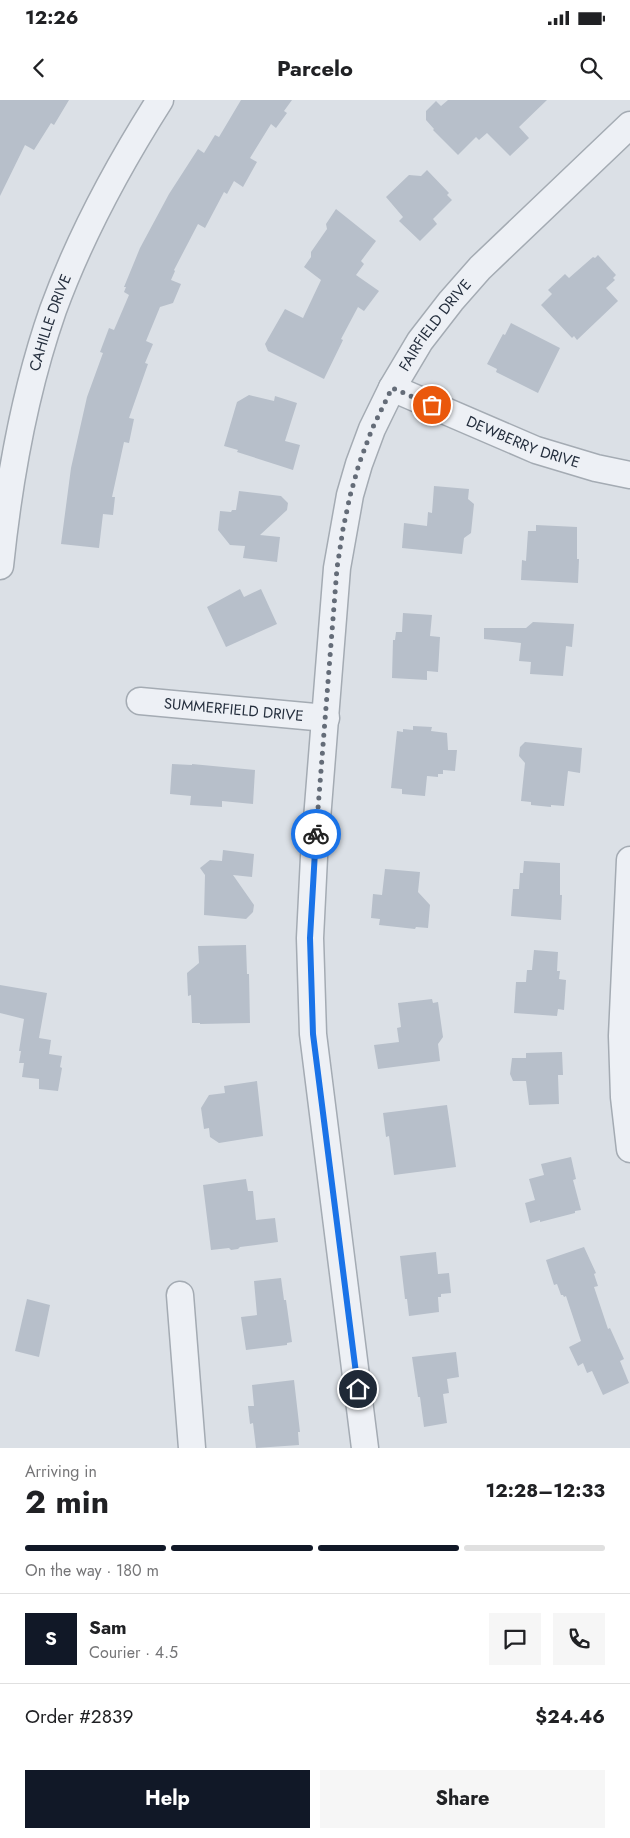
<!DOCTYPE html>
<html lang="en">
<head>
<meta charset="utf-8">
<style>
	body { margin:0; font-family:Jost,sans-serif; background:#f6f6f6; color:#202124; height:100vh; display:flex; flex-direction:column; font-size:19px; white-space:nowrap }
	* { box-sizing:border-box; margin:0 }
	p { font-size:16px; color:#757577 }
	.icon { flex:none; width:28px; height:28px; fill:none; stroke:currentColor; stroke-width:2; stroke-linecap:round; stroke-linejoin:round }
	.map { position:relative; height:1348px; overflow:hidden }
	.details { display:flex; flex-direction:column; background:#fff; flex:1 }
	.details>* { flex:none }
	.pin { position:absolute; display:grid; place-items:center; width:42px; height:42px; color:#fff; margin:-21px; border:2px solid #fff; border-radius:50%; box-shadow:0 1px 5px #0007 }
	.courier { position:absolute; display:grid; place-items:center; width:50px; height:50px; margin:-25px; border:4px solid #1a73e8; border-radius:50%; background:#fff; color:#222; box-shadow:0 1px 6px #0007 }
	.overview em { font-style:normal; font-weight:700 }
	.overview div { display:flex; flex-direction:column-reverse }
	.overview { display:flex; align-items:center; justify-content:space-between; height:85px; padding:0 25px }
	h1 { font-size:32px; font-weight:700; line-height:38px }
	.bar { display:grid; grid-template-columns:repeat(4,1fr); gap:8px 5px; align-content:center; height:60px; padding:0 25px }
	.bar i { height:6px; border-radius:4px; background:#e0e0e0 }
	.bar .on { background:#111827 }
	.bar p { grid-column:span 4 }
	.line { display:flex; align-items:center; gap:12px; padding:0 25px; border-top:1px solid #e0e0e0 }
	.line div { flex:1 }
	.round { display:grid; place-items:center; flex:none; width:52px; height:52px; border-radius:0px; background:#f6f6f6 }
	.cta { display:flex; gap:10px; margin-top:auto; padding:10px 25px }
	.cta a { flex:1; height:58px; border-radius:0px; background:#111827; color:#fff; font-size:20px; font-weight:700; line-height:58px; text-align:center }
	.cta a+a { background:#f6f6f6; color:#202124 }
	.status { display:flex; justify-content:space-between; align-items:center; height:35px; padding:0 25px; background:#fff; direction:ltr }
	.status svg { height:14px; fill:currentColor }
	header { display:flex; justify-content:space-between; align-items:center; height:65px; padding:0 25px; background:#fff; font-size:22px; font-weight:700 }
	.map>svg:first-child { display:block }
	.building { fill:#b7bfca }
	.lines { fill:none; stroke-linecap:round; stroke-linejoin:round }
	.minor-casing { stroke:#a4abb3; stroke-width:29 }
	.minor { stroke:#edf0f5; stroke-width:26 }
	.done { stroke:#646c78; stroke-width:5; stroke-dasharray:0 9 }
	.route { stroke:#1a73e8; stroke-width:6 }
	.labels { text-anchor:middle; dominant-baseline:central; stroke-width:4; stroke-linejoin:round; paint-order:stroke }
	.street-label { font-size:15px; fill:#242e3d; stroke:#eaeff4 }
</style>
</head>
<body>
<div class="status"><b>12:26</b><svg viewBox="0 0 49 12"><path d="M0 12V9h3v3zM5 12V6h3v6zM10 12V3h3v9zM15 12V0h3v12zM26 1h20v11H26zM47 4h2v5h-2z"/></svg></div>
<header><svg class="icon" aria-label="back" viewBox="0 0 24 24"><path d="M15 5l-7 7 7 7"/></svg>Parcelo<svg class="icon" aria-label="search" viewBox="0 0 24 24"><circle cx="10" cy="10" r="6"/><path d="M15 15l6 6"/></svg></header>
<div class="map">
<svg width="630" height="1348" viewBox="0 0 630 1348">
	<rect width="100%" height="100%" fill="#dbe0e6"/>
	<!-- building -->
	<g class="building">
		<polygon points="0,0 69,0 54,25 51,23 34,50 25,45 0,96"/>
		<polygon points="241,0 292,0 284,11 287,13 276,28 271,24 250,58 257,62 243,87 234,81 227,94 224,92 205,128 198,124 174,170 175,171 171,180 181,184 173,203 160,207 146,241 153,244 145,263 148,264 129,318 134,319 129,343 124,342 112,397 115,397 113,415 103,414 99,448 61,444 71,368 87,297 103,253 100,252 109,228 114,230 129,195 124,192 126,187 124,187 140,148 169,94 198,49 204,53 215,35 219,37"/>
		<polygon points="448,0 547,0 519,27 529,38 510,56 487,33 479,40 476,37 458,55 433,30 434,29 426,20 426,11 436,1 441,6"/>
		<polygon points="427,70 449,93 447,95 452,100 433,119 437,124 420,141 399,121 403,117 386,97 409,75 421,76"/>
		<polygon points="336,109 376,141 361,161 364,164 356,175 379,191 364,211 358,207 341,239 343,240 324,279 268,251 265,244 285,209 303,218 321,180 304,167 311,157 311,152 327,129 326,124"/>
		<polygon points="598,155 616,175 613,178 615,180 606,188 618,201 577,240 574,236 572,238 541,205 552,194 548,190 565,174 569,178 593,157 595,158"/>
		<polygon points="511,223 560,248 538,293 496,272 497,269 487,264 503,234 505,235"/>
		<polygon points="249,295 274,301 275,296 297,303 285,341 300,345 293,370 237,352 238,350 224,346 237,302"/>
		<polygon points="434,386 469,389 468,399 474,404 471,433 464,438 462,454 402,448 404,423 427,426 428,412 432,413"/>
		<polygon points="239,391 281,396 288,403 287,410 260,435 280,437 277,462 243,458 245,446 230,445 218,430 220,411 231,412 232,410 236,410"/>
		<polygon points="536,425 577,427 577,459 579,459 578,483 521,480 522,460 526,461 528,431 536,431"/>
		<polygon points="240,489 244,497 261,489 277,524 226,547 207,507"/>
		<polygon points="403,513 432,515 430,536 440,537 438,572 427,571 427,580 392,578 393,540 395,540 396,532 402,532"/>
		<polygon points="533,522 574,524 572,547 566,546 563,576 530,574 531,562 519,561 521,543 484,539 484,528 526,528"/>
		<polygon points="413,626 432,627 431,631 447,633 448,650 457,650 455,671 443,670 443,674 438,674 438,677 427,676 425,696 402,694 402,689 391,688 397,631 403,632 403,629 413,630"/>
		<polygon points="525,642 582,648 580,673 568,671 564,706 551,705 551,707 531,705 531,702 521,701 525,663 519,656 520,647"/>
		<polygon points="172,664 192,665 192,664 255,670 253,704 222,701 222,707 190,705 191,696 170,694"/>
		<polygon points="223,750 254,754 252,777 233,775 254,805 253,812 246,819 204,815 205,775 200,768 210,760 222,761"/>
		<polygon points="524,761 560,763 560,795 562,795 561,820 511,816 513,789 519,789 520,773 523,773"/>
		<polygon points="385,769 420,772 418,792 430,805 428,828 416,827 415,829 379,825 380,819 371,818 373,794 382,795"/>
		<polygon points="246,845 247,874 249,874 250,923 200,924 200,923 192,923 191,895 188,896 187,873 199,863 198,846"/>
		<polygon points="534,850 558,852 557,871 560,871 559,879 566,880 564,910 558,909 557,916 514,913 516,882 526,882 527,870 532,870"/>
		<polygon points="0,885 47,893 39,938 51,940 49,954 62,956 60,967 62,968 58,991 39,989 39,979 22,977 24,963 19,963 21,951 19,951 24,919 0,913"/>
		<polygon points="432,899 433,903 438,902 443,937 438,944 440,961 378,969 374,945 399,942 397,928 401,927 398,903"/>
		<polygon points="562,952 563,975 558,975 559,1004 529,1005 526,981 513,981 510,974 512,958 526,958 526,953"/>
		<polygon points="257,981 263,1036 219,1043 210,1037 209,1028 204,1029 201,1008 209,995 225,993 224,986"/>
		<polygon points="447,1005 456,1067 394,1075 389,1036 386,1037 383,1013"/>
		<polygon points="571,1057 576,1079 573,1080 581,1110 575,1111 575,1113 540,1122 540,1120 530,1123 525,1103 535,1100 529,1079 544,1075 541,1064"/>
		<polygon points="246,1079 248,1091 253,1091 256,1120 275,1118 278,1142 240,1147 238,1149 231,1150 229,1148 211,1150 203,1085"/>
		<polygon points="584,1147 596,1173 594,1174 598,1186 594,1187 608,1229 610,1228 624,1259 620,1261 629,1283 603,1295 592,1271 587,1273 583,1263 578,1266 569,1247 581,1241 566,1196 564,1197 563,1195 561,1195 557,1184 554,1185 546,1160"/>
		<polygon points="436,1152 438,1174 449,1173 451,1193 441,1194 441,1197 438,1197 439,1212 409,1216 407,1199 405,1199 400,1156"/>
		<polygon points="281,1178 284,1200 286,1200 292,1242 287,1243 287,1245 246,1250 241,1217 257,1215 254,1181"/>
		<polygon points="27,1199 50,1205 39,1257 15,1251"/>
		<polygon points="456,1252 459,1277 447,1279 449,1293 443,1294 447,1323 424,1327 420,1297 418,1297 412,1257"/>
		<polygon points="294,1280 300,1332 298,1332 299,1345 256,1348 253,1323 250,1324 248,1306 254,1306 252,1285"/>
	</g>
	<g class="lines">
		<!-- minor casing -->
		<g class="minor-casing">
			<g id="minor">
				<path id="s1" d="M 392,288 L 536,350 L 596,368 L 630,375"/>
				<path id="s2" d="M 0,466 C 9,379 24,293 53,210 C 80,136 118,66 160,0"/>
				<path id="s3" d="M 140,601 L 326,618"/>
				<polyline points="630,760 622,936 624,997 630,1049"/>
				<polyline points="180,1195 192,1348"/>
				<path id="s4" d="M 365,1348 L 313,934 L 310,838 L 314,757 L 337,468 L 350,395 L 359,364 L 372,329 L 392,288 L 420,241 L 451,201 L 480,168 L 630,25"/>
			</g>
		</g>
		<!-- minor -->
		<use href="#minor" class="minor"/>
	</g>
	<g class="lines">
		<!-- done -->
		<polyline class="done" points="316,734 337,468 343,429 350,396 359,364 372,329 392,288 432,305"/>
		<!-- route -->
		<polyline class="route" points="316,734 310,838 313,934 358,1289"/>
	</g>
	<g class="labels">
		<!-- street labels -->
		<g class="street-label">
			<text stroke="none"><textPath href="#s2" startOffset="249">CAHILLE DRIVE</textPath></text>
			<text stroke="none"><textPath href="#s4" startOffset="1150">FAIRFIELD DRIVE</textPath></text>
			<text stroke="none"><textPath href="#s1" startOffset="142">DEWBERRY DRIVE</textPath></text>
			<text stroke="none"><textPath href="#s3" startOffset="94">SUMMERFIELD DRIVE</textPath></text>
		</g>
	</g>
</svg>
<div class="pin" style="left:432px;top:305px;background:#ea580c"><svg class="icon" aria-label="bag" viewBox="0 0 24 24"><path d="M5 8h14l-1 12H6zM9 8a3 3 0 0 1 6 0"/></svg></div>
<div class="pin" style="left:358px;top:1289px;background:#1f2937"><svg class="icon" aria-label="home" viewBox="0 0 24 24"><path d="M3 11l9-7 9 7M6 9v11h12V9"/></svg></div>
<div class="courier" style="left:316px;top:734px"><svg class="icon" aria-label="bike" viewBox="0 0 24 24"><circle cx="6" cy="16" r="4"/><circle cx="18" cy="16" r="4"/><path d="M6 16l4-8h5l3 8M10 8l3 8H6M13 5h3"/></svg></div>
</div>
<section class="details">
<div class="overview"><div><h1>2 min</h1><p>Arriving in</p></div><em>12:28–12:33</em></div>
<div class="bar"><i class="on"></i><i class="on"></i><i class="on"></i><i></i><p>On the way · 180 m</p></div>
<div class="line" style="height:90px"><b class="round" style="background:#111827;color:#fff">S</b><div><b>Sam</b><p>Courier · 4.5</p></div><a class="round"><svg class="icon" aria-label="chat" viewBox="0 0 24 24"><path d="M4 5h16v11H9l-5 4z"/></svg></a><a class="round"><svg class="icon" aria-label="phone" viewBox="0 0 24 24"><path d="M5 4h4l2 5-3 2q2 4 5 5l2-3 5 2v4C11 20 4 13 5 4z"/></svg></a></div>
<div class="line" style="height:65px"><div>Order #2839</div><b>$24.46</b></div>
<div class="cta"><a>Help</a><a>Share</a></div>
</section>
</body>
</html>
